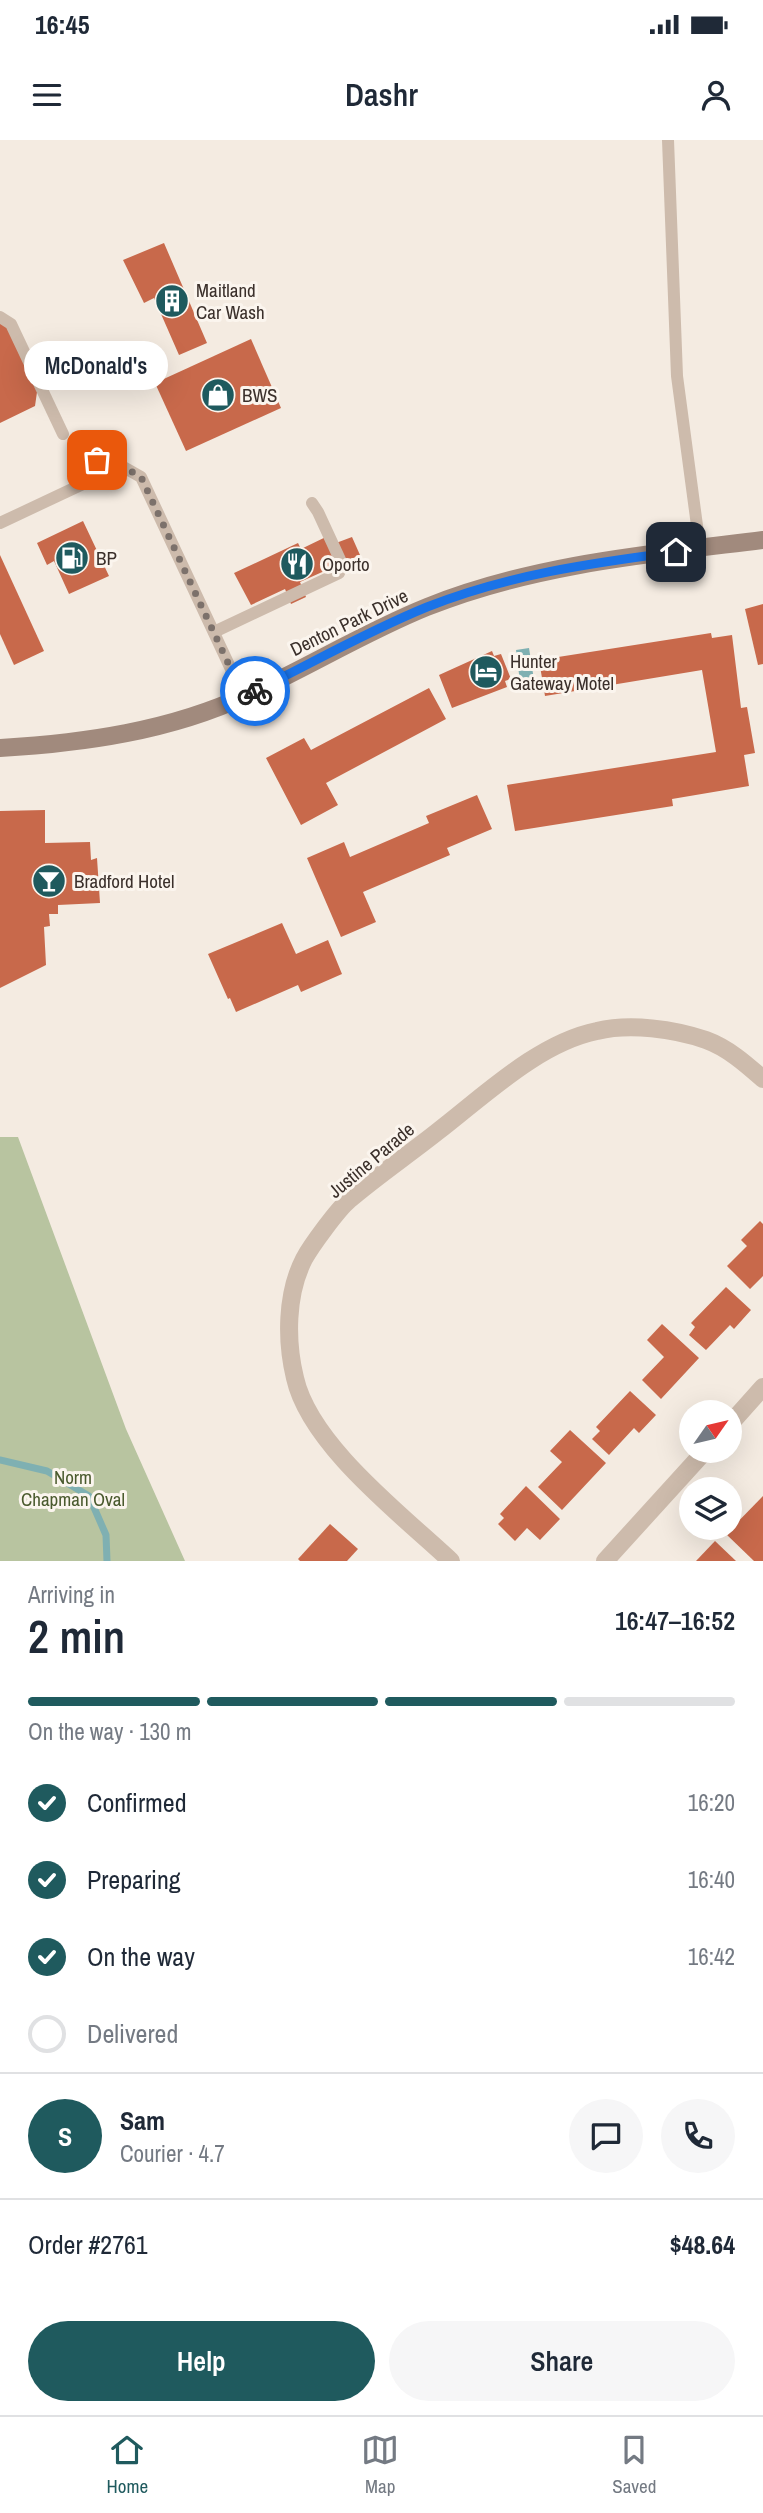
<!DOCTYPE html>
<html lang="en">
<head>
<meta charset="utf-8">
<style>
	body { margin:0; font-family:"Archivo Narrow",sans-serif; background:#f6f6f7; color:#1f2937; height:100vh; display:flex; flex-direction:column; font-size:26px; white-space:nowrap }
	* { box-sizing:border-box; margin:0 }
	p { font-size:23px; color:#747a83 }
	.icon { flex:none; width:38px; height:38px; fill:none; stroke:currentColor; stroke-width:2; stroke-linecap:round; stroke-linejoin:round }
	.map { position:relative; height:1421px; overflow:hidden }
	.side { display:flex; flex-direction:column; background:#fff; flex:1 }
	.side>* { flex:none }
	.needle { width:46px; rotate:56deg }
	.tools { position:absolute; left:679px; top:1260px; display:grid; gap:14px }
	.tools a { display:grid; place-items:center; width:63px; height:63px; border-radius:50%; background:#fff; box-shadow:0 7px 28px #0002; font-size:35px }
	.pin { position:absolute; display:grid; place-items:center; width:60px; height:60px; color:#fff; margin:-30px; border-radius:14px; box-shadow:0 4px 10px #0006 }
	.courier { position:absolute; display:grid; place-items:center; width:70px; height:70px; margin:-35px; border:5px solid #1a73e8; border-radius:50%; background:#fff; color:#222; box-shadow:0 2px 9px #0007 }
	.bubble { position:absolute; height:49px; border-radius:24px; background:#fff; box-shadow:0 7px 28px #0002; font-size:23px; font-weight:600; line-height:49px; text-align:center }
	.head em { font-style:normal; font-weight:600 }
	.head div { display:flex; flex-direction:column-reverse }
	.head { display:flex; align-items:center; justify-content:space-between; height:119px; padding:0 28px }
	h1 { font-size:46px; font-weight:600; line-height:52px }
	.bar { display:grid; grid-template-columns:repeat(4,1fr); gap:10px 7px; align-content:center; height:84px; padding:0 28px }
	.bar i { height:9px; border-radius:5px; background:#e0e1e3 }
	.bar .active { background:#1f5a5e }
	.bar p { grid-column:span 4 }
	.line { display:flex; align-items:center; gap:18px; padding:0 28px; border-top:2px solid #e0e1e3 }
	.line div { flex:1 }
	.round { display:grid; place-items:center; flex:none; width:74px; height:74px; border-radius:37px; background:#f6f6f7 }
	ol { padding:0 28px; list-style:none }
	li { display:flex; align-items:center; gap:21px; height:77px }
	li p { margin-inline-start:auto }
	li .icon { padding:7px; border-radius:50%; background:#1f5a5e; color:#fff; stroke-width:4 }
	li:last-child { color:#747a83 }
	li i { width:38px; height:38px; border:4px solid #e0e1e3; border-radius:50% }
	.button { display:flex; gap:14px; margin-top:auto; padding:14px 28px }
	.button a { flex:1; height:80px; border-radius:42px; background:#1f5a5e; color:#fff; font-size:28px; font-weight:600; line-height:80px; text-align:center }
	.button a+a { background:#f6f6f7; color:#1f2937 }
	.status { display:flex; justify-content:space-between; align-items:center; height:49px; padding:0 35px; background:#fff; direction:ltr }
	.status svg { height:19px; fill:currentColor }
	header { display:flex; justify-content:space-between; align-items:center; height:91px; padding:0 28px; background:#fff; font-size:32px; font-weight:600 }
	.menu { display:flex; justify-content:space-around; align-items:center; height:98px; border-top:2px solid #e0e1e3; background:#fff; font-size:19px; color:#747a83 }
	.menu a { display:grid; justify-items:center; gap:4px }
	.menu .active { color:#1f5a5e }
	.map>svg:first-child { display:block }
	.green { fill:#b8c4a0 }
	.water { fill:#7fb0b2 }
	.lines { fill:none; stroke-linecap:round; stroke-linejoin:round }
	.stream { stroke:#7fb0b2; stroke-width:7 }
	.building { fill:#c8694b }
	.service { stroke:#cdbbac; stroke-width:12 }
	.minor { stroke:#cdbbac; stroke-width:18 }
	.tertiary { stroke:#cdbbac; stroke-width:18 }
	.secondary { stroke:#a18a7d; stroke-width:18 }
	.done { stroke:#7c716b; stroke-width:7; stroke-dasharray:0 12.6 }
	.route { stroke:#1a73e8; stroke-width:9 }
	.labels { text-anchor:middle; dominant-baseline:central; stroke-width:6; stroke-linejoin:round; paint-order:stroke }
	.poi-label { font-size:19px; fill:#3b302b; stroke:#fbf5ee; text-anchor:start }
	.street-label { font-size:19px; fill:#3b302b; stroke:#fbf5ee }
	.park-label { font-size:19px; fill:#4a5a2e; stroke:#fbf5ee }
</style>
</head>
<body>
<div class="status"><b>16:45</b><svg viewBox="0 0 49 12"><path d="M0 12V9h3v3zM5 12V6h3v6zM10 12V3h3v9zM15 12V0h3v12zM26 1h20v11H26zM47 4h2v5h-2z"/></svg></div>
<header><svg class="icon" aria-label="menu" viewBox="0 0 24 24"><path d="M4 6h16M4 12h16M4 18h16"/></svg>Dashr<svg class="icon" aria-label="person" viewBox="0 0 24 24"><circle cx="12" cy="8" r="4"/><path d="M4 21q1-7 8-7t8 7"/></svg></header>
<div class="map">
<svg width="763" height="1421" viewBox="0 0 763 1421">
	<rect width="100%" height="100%" fill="#f4ebe1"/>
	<!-- green -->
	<polygon class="green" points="0,997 18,997 126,1289 185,1421 0,1421"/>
	<!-- water -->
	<polygon class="water" points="529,508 534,540 520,542 516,510"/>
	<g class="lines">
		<!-- stream -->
		<polyline class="stream" points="0,1320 47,1331 89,1356 106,1395 107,1421"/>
	</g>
	<!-- building -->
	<g class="building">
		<polygon points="164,103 207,203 179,215 154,158 144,163 123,120"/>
		<polygon points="6,177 25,217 38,210 44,223 31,229 38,245 35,266 0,283 0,180"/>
		<polygon points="251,199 281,268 186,311 155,243"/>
		<polygon points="83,381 109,436 69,454 54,421 47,425 37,403"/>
		<polygon points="332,394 336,403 352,397 360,415 300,442 306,457 291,464 285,449 251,465 234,433 298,403 301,409"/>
		<polygon points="0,415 44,511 14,525 0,494"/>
		<polygon points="763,464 763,524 758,525 745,469"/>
		<polygon points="711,493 712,498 732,495 741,568 747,567 755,613 744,615 749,646 672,659 673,666 515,691 507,645 716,612 702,530 545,556 539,520"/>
		<polygon points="492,511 494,516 501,514 511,539 505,541 507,547 452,568 439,535"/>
		<polygon points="429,548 446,579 326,643 338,665 301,685 266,618 304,598 311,610"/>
		<polygon points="477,655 492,689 447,708 450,715 363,752 376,782 341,797 307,718 344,702 350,717 429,683 426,676"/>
		<polygon points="45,670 45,703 90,702 91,720 97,718 100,763 58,765 58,774 49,774 50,786 44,787 46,825 0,848 0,671"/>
		<polygon points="282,783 296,814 328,800 342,834 301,852 298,845 236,872 230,858 228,859 208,814"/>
		<polygon points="760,1081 763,1084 763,1136 750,1149 727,1126 747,1106 741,1100"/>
		<polygon points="726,1147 751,1170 734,1189 730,1185 706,1210 689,1195 695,1187 691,1183"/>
		<polygon points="662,1184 699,1218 661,1259 642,1240 664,1217 647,1200"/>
		<polygon points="630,1251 656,1275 639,1293 634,1288 609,1315 592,1299 600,1291 596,1287"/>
		<polygon points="570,1290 606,1323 562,1370 538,1347 562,1322 550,1311"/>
		<polygon points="526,1346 560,1379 540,1400 527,1388 515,1401 498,1384 504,1378 500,1374"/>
		<polygon points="763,1356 763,1421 754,1421 726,1394"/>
		<polygon points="330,1384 358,1409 347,1421 300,1421 298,1419"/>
		<polygon points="715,1401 736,1421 696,1421"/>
	</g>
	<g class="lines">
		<!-- service -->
		<g class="service">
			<polyline points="668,0 677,236 700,408"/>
			<polyline points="0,177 11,184 63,294"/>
			<polyline points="0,383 85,343 97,320 118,324 141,337 244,557"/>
			<polyline points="214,492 339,433 342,424 318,372 312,363"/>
		</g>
		<!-- minor -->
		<path class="minor" d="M 451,1421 C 402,1375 310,1305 295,1238 C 286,1201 286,1154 304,1119 C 311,1106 338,1069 349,1060 C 377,1036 408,1015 437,992 C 484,956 538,903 597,891 C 630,883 674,889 706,900 C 728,908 746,924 763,939"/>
		<!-- tertiary -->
		<g class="tertiary">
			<polyline points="730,1284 763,1247"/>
			<polyline points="605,1421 705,1311"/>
		</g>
		<!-- secondary -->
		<path class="secondary" d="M 0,608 C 84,603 170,591 247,555 C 307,528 365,492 427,467 C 534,424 650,414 763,400"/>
	</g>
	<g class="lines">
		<!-- done -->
		<polyline class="done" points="97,320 118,324 141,337 244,557 255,551"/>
		<!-- route -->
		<path class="route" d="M 255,551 C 312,523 368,491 427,467 C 507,435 591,423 676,412"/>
	</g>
	<!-- icons -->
	<defs>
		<g id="building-disc" transform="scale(1.75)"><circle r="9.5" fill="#1f5a5e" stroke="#fbf5ee"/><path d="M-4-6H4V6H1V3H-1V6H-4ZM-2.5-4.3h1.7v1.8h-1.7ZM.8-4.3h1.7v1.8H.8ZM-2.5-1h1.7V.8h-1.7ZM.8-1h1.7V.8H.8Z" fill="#fff"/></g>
		<g id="shop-disc" transform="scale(1.75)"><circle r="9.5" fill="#1f5a5e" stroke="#fbf5ee"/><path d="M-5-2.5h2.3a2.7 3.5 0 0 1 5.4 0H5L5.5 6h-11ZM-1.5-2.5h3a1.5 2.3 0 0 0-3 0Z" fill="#fff"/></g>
		<g id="fuel-disc" transform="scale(1.75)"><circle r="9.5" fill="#1f5a5e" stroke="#fbf5ee"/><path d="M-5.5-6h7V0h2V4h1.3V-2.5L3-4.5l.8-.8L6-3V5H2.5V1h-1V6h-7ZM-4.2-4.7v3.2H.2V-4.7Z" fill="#fff"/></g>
		<g id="restaurant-disc" transform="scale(1.75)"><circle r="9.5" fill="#1f5a5e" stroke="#fbf5ee"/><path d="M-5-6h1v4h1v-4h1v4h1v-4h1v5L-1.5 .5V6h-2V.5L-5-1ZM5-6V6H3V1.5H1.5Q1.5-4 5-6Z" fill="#fff"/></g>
		<g id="hotel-disc" transform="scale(1.75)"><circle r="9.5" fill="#1f5a5e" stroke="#fbf5ee"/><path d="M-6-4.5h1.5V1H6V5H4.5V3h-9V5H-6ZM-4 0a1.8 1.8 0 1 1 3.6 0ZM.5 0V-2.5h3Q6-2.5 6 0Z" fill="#fff"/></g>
		<g id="bar-disc" transform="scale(1.75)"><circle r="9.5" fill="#1f5a5e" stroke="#fbf5ee"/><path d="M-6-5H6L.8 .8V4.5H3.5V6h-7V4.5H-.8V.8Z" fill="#fff"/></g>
	</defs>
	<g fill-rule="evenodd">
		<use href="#building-disc" x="172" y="161"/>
		<use href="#shop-disc" x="218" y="255"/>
		<use href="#fuel-disc" x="72" y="418"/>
		<use href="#restaurant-disc" x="297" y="424"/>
		<use href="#hotel-disc" x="486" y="532"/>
		<use href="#bar-disc" x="49" y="741"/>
	</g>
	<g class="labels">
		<!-- poi labels -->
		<g class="poi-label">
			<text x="196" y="150">Maitland<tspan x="196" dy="22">Car Wash</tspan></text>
			<text x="242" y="255">BWS</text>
			<text x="96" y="418">BP</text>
			<text x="322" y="424">Oporto</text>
			<text x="510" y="521">Hunter<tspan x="510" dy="22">Gateway Motel</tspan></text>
			<text x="74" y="741">Bradford Hotel</text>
		</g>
		<!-- street labels -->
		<g class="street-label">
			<text transform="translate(349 482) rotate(-26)">Denton Park Drive</text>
			<text transform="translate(371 1020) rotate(-40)">Justine Parade</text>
		</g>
		<!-- park labels -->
		<g class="park-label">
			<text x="73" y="1337">Norm<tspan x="73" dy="22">Chapman Oval</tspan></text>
		</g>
	</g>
</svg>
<div class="tools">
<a><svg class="needle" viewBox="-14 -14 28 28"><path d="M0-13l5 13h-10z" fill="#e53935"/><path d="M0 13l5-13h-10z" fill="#747a83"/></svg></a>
<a><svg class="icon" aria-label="layers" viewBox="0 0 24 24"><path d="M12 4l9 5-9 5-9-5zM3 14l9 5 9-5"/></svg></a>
</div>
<div class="pin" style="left:97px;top:320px;background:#ea580c"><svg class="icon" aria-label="bag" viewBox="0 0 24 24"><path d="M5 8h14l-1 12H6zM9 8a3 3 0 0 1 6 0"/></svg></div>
<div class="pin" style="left:676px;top:412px;background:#1f2937"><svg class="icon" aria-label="home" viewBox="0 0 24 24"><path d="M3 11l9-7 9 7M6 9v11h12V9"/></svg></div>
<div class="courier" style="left:255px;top:551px"><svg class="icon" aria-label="bike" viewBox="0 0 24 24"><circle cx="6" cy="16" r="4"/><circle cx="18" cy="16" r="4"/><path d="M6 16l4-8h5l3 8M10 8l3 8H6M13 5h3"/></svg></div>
<div class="bubble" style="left:24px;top:201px;width:144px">McDonald's</div>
</div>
<section class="side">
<div class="head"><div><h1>2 min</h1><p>Arriving in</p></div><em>16:47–16:52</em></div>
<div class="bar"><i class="active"></i><i class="active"></i><i class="active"></i><i></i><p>On the way · 130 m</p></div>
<ol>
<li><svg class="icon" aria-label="check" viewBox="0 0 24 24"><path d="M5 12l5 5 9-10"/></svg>Confirmed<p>16:20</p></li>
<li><svg class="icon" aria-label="check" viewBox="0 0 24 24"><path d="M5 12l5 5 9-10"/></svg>Preparing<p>16:40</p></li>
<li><svg class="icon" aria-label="check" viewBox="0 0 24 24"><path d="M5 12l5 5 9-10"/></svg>On the way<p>16:42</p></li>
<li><i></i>Delivered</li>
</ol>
<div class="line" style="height:126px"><b class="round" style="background:#1f5a5e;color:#fff">S</b><div><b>Sam</b><p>Courier · 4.7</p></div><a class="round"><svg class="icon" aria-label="chat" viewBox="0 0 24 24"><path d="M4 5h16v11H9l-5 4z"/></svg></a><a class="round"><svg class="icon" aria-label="phone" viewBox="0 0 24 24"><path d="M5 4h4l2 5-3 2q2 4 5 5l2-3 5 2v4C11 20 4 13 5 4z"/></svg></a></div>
<div class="line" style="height:91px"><div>Order #2761</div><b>$48.64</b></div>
<div class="button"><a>Help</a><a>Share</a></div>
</section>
<nav class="menu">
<a class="active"><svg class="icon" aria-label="home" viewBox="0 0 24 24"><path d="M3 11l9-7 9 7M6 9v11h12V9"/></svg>Home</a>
<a><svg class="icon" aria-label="map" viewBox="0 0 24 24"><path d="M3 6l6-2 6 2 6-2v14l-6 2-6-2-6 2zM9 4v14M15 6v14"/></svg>Map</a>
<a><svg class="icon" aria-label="saved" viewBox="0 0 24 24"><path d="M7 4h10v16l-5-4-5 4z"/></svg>Saved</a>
</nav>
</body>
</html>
